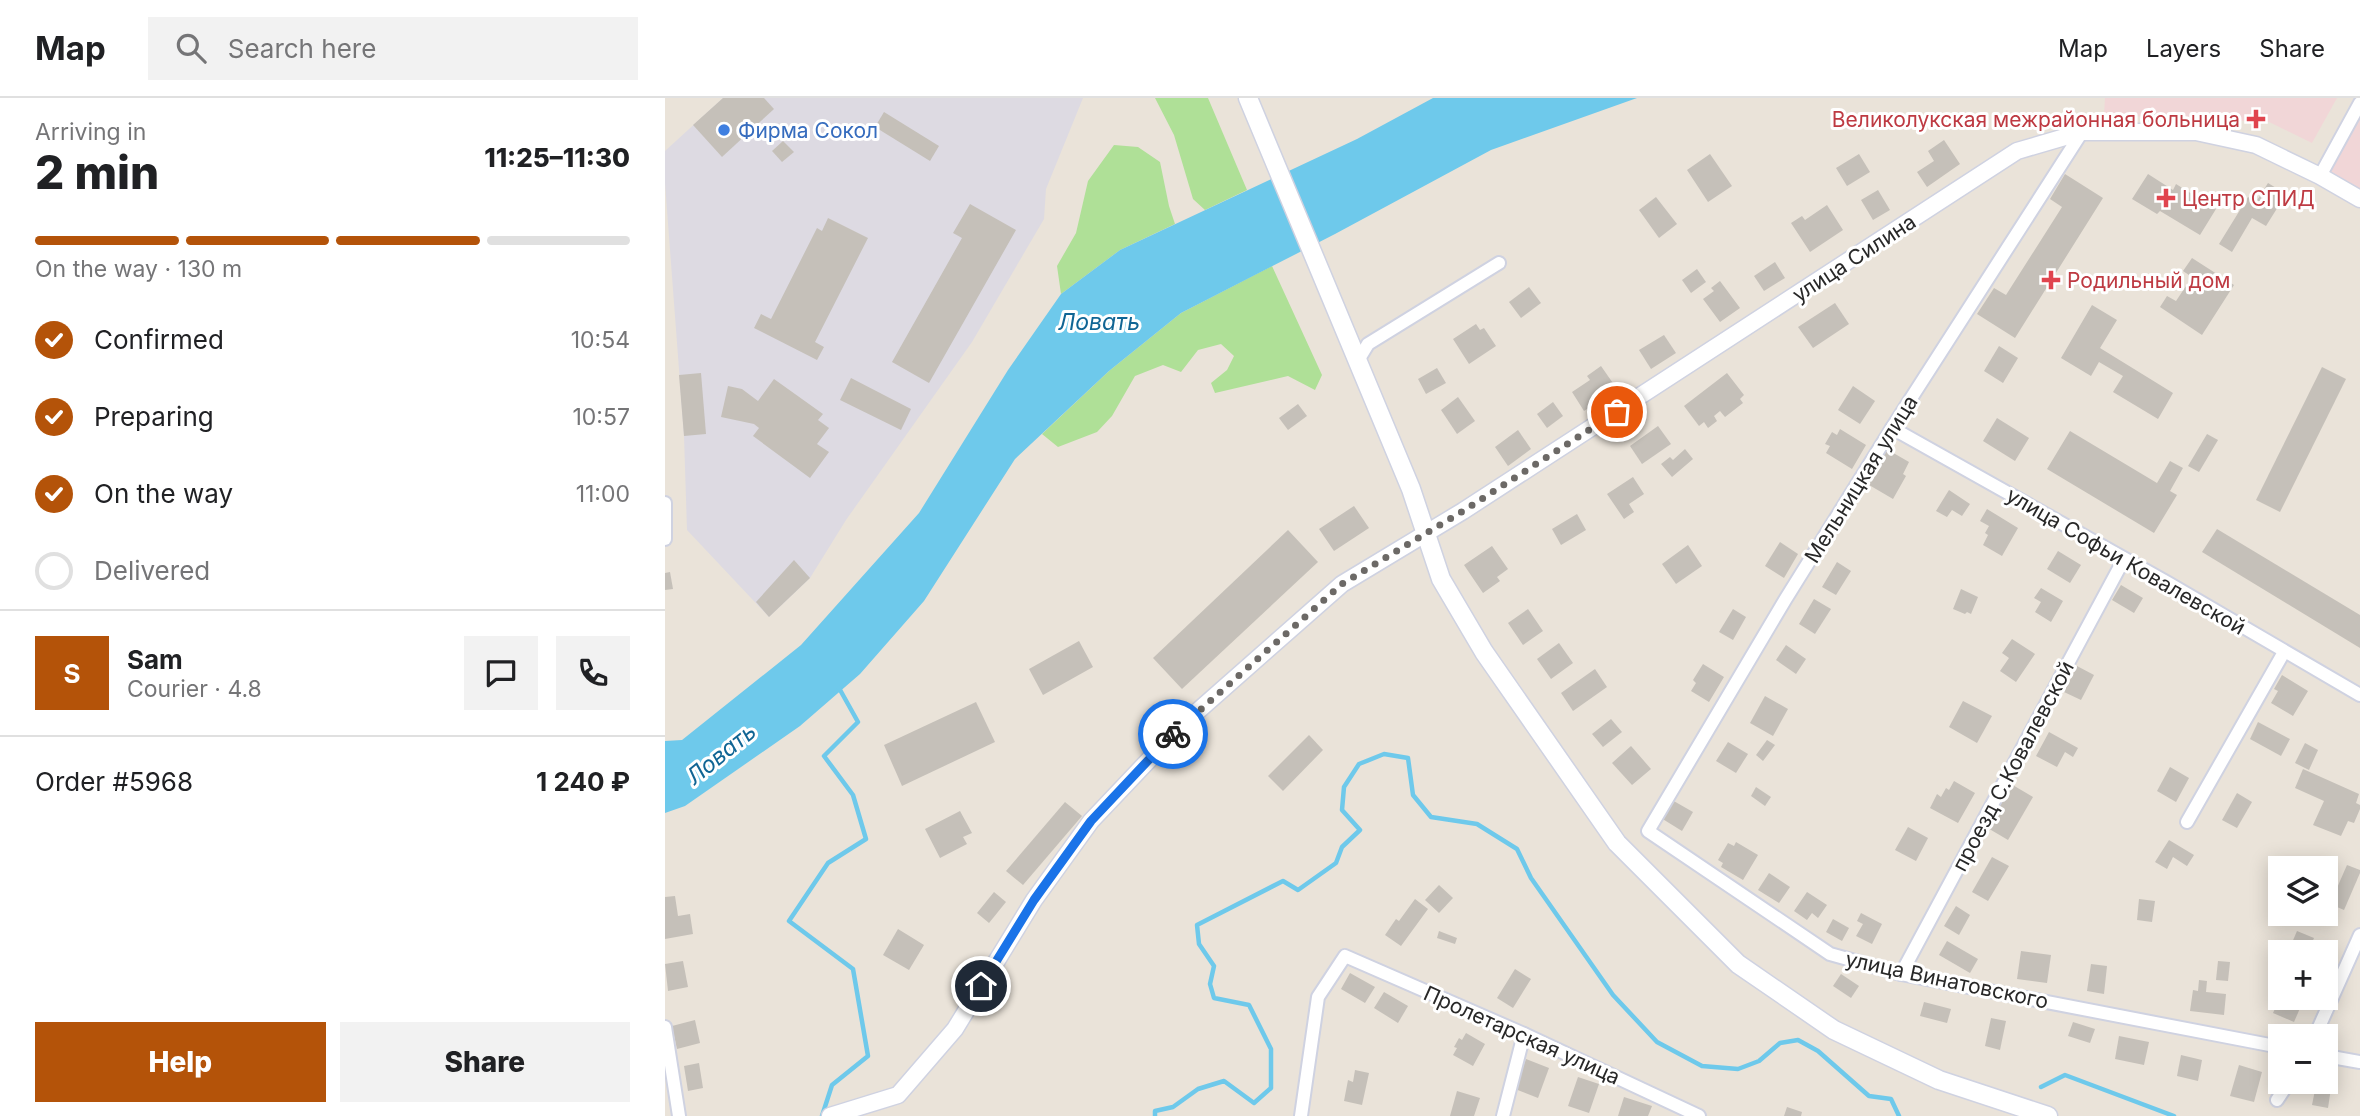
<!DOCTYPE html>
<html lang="en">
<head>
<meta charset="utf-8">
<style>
	body { margin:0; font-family:Inter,sans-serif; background:#f2f2f2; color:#202124; height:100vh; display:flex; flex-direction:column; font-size:26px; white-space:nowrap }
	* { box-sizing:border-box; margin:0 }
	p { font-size:23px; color:#757577 }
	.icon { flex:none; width:38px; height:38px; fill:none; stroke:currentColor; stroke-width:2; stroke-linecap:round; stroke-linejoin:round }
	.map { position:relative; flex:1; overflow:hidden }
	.panel { display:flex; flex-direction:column; background:#fff; width:665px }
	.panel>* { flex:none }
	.controls { position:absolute; left:1603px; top:758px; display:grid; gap:14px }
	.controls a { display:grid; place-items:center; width:70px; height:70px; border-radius:0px; background:#fff; box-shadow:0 4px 18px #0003; font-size:35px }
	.pin { position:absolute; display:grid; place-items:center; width:60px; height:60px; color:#fff; margin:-30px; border:4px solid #fff; border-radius:50%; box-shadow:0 2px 7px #0007 }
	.courier { position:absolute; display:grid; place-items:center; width:70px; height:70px; margin:-35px; border:5px solid #1a73e8; border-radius:50%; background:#fff; color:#222; box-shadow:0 2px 9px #0007 }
	.overview em { font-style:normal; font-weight:800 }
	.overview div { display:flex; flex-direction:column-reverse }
	.overview { display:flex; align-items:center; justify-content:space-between; height:119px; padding:0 35px }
	h1 { font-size:46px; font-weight:800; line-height:52px }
	.bar { display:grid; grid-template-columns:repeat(4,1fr); gap:10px 7px; align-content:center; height:84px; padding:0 35px }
	.bar i { height:9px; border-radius:5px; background:#e0e0e0 }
	.bar .active { background:#b45309 }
	.bar p { grid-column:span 4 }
	.line { display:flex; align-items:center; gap:18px; padding:0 35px; border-top:2px solid #e0e0e0 }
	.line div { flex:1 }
	.round { display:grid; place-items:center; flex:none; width:74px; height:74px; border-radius:0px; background:#f2f2f2 }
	ol { padding:0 35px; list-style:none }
	li { display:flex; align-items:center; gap:21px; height:77px }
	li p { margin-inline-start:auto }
	li .icon { padding:7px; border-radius:50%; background:#b45309; color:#fff; stroke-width:4 }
	li:last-child { color:#757577 }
	li i { width:38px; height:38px; border:4px solid #e0e0e0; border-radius:50% }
	.action { display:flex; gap:14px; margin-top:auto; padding:14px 35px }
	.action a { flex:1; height:80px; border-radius:0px; background:#b45309; color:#fff; font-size:28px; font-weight:800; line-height:80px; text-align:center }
	.action a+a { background:#f2f2f2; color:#202124 }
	header { display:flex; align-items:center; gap:42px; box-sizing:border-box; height:98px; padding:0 35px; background:#fff; border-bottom:2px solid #e0e0e0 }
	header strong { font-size:33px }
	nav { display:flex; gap:38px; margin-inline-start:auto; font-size:24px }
	.search { width:490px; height:63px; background:#f2f2f2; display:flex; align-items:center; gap:18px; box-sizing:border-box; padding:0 24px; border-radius:0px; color:#757577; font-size:26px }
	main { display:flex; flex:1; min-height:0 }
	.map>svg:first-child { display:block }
	.industrial { fill:#dddae2 }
	.medical { fill:#f1d6d7 }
	.green { fill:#afe097 }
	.water { fill:#6ec9eb }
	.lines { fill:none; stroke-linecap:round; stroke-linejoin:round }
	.stream { stroke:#6ec9eb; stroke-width:4.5 }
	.building { fill:#c5c0b9 }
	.minor-casing { stroke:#cfd2e1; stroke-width:16 }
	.tertiary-casing { stroke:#cfd2e1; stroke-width:19 }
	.secondary-casing { stroke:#cfd2e1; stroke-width:21 }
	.minor { stroke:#fff; stroke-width:12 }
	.tertiary { stroke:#fff; stroke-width:16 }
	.secondary { stroke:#fff; stroke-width:18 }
	.done { stroke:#6c6966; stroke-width:7; stroke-dasharray:0 12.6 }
	.route { stroke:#1a73e8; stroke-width:9 }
	.health-dot { fill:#e0444e; stroke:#fff; stroke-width:2.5 }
	.shop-dot { fill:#3f7fe0; stroke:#fff; stroke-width:2.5 }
	.labels { text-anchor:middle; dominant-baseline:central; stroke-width:6; stroke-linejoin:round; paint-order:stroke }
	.health-label { font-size:21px; fill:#be3a42; stroke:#fff; text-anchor:start }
	.shop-label { font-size:21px; fill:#366cbe; stroke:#fff; text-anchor:start }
	.street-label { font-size:21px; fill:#282828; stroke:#fff }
	.water-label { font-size:23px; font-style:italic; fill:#106594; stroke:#fff }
</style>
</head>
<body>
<header>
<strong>Map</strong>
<div class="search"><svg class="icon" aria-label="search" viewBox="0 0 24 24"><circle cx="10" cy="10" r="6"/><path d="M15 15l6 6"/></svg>Search here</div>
<nav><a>Map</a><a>Layers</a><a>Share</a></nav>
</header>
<main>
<section class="panel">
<div class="overview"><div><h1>2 min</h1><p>Arriving in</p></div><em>11:25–11:30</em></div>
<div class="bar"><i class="active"></i><i class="active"></i><i class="active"></i><i></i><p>On the way · 130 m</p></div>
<ol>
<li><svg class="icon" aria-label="check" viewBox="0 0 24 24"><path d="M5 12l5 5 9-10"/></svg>Confirmed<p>10:54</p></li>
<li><svg class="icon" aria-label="check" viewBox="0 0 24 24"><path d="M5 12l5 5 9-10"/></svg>Preparing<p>10:57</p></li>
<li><svg class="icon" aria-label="check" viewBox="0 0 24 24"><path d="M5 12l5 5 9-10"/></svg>On the way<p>11:00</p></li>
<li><i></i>Delivered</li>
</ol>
<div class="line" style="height:126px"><b class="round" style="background:#b45309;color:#fff">S</b><div><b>Sam</b><p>Courier · 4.8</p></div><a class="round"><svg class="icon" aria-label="chat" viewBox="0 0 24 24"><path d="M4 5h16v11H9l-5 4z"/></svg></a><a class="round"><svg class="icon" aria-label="phone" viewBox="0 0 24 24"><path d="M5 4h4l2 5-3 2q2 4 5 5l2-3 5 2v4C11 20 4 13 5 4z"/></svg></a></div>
<div class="line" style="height:91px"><div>Order #5968</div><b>1 240 ₽</b></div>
<div class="action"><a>Help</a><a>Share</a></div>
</section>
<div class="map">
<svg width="1695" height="1018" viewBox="0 0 1695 1018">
	<rect width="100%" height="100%" fill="#eae3d9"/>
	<!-- industrial -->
	<polygon class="industrial" points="58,0 418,0 381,91 379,121 307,244 181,422 145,480 104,519 22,432 19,338 0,85 0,53"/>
	<!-- medical -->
	<g class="medical">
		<polygon points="1440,0 1672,0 1647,45 1604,24 1439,17"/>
		<polygon points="1695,17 1695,96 1662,76"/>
	</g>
	<!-- green -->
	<g class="green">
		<polygon points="490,0 543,0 582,92 540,112 528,101 509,37"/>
		<polygon points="449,47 473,49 495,64 504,108 510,126 455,152 396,196 392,168 411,135 423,83"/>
		<polygon points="607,168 657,277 650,292 623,278 550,295 546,285 562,272 569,258 556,246 533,252 516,274 498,267 470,278 447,318 432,334 393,349 377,336 444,273 516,215"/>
	</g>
	<!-- water -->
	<polygon class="water" points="768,0 972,0 826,52 670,136 516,215 444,273 350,361 259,503 195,576 135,628 20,708 0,715 0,643 17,642 136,547 254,415 343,272 396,196 455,152 692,41"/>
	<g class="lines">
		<!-- stream -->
		<g class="stream">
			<polyline points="1376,989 1400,977 1509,1018"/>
			<polyline points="157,1018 167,987 203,958 188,871 124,823 163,765 201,741 188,697 159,658 193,624 174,590"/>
			<polyline points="490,1018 490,1013 508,1009 533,991 559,983 589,1005 606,990 606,951 584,907 549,900 545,886 549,868 534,846 532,827 618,783 633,792 671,765 677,749 695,732 677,712 679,689 694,666 719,656 743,660 748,697 766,719 812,726 852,751 866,780 948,897 992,944 1037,968 1073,971 1094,963 1115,945 1133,942 1153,953 1204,998 1226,1001 1234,1018"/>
		</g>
	</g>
	<!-- building -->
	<g class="building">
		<polygon points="58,0 99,0 109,11 57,59 28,27"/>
		<polygon points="219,14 274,48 265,63 210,29"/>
		<polygon points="1279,42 1295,66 1262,89 1252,74 1269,63 1263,53"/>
		<polygon points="118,43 129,54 117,64 107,53"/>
		<polygon points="1045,56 1067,88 1043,104 1022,72"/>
		<polygon points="1194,56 1205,74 1182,88 1171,70"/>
		<polygon points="1400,76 1438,100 1350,240 1312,216 1329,190 1341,197 1397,109 1385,101"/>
		<polygon points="1483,76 1508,92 1511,86 1551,111 1535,137 1495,113 1492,116 1467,101"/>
		<polygon points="1603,85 1621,96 1601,128 1587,120 1567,154 1554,146 1583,99 1591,104"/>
		<polygon points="1213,92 1225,112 1208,122 1196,102"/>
		<polygon points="991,99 1012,126 994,140 974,112"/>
		<polygon points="305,106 351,132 264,285 227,264 297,140 288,135"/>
		<polygon points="1162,107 1178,132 1145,154 1126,125 1137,118 1140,122"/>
		<polygon points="163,120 203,140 150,244 159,249 152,262 89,230 96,216 106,221 152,130 157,133"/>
		<polygon points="1527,160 1569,187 1537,237 1495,209 1502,198 1511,203 1527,179 1518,173"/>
		<polygon points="1110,164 1120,180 1099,193 1089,178"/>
		<polygon points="1032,171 1041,184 1026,195 1017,182"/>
		<polygon points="1055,183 1075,210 1055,224 1038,201 1049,193 1046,190"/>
		<polygon points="864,189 876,205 856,220 844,204"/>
		<polygon points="1170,205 1184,226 1148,250 1133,229"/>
		<polygon points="1427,207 1452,222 1435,250 1508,295 1493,321 1448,294 1458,278 1434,264 1426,278 1396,260"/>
		<polygon points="811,226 815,232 819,230 831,248 804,266 788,241"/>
		<polygon points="999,237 1011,255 986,271 974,252"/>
		<polygon points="1334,248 1353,260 1338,285 1319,273"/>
		<polygon points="936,268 952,291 919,313 907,294 925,282 922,278"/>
		<polygon points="1657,269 1681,281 1615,414 1591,402"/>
		<polygon points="772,270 781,285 761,296 753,281"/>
		<polygon points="36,275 41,336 19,338 14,277"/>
		<polygon points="1062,275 1079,297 1075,301 1078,305 1060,319 1055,313 1049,318 1052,323 1043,330 1039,324 1034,328 1019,308"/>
		<polygon points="186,280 246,311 236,332 175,302"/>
		<polygon points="109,281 158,316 153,322 164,330 152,346 164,354 145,380 88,338 94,330 89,326 56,319 63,288 77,291 93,303"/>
		<polygon points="1188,288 1210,303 1195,326 1173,312"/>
		<polygon points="793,299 810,323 792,336 776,312"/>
		<polygon points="888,304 898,318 882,330 872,316"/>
		<polygon points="633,306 642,318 623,332 614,320"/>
		<polygon points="1332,320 1364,340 1350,363 1318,343"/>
		<polygon points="993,328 1006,346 977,366 965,348"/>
		<polygon points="1175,331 1201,347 1187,371 1161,355 1165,348 1160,346 1167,334 1172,337"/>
		<polygon points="853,332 866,351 843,368 830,349"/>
		<polygon points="1405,333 1492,385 1505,363 1518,370 1505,393 1512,397 1489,435 1382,371"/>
		<polygon points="1542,336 1553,342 1534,374 1523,368"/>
		<polygon points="1218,349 1244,364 1238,376 1241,378 1228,401 1199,384"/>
		<polygon points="1020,351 1028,361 1007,379 996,366 1005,359 1008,362"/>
		<polygon points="968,379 979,396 964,406 969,414 959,421 942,396"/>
		<polygon points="1284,392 1305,406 1297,418 1287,412 1282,419 1271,413"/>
		<polygon points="689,408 704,430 669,453 654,431"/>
		<polygon points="1322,411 1353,430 1337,458 1318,447 1323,437 1320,435 1324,428 1315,423"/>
		<polygon points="912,416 921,432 896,447 887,431"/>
		<polygon points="1552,431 1695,517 1695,550 1537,454"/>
		<polygon points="623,432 653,464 517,591 488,560"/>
		<polygon points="1115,444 1133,456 1119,480 1100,468"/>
		<polygon points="1023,447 1037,468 1011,486 997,466"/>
		<polygon points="827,448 843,471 832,479 835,483 818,495 799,467"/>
		<polygon points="1393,453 1416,467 1405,485 1382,471"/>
		<polygon points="129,462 145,480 104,519 91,504"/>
		<polygon points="1172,464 1186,473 1171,497 1157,489"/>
		<polygon points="5,474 8,491 0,492 0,475"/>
		<polygon points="1456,487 1478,500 1469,515 1447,502"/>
		<polygon points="1376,490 1398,503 1386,524 1370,514 1376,504 1369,500"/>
		<polygon points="1296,491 1313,499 1306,516 1302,514 1300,516 1288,511"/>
		<polygon points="1149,501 1166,511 1150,536 1134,526"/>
		<polygon points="863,511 878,533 858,547 843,525"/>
		<polygon points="1068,511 1081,519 1068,542 1054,534"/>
		<polygon points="1347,541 1370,556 1351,584 1335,573 1344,560 1337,555"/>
		<polygon points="414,543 428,569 378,597 364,571"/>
		<polygon points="894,545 908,565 886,581 872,561"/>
		<polygon points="1121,547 1141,561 1131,576 1111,562"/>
		<polygon points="1038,566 1059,579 1044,604 1026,593 1031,585 1028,582"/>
		<polygon points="1412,568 1429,577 1416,602 1399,594"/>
		<polygon points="930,571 942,589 908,613 896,595"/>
		<polygon points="1617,577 1643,593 1628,618 1606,605 1613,593 1609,591"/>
		<polygon points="1100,598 1123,611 1108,638 1085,625"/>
		<polygon points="1298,603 1327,618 1312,645 1284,629"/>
		<polygon points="311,604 330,644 237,688 219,647"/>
		<polygon points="946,621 957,634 938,649 927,636"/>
		<polygon points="1593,624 1625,641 1616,658 1585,641"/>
		<polygon points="1384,634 1413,650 1408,659 1400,654 1392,669 1371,658"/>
		<polygon points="644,637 658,652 618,693 603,678"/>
		<polygon points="1102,642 1110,647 1098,663 1091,657"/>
		<polygon points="1063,644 1083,656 1071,675 1051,663"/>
		<polygon points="1640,645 1653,652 1644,672 1630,665"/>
		<polygon points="966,648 986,671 967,687 947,665"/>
		<polygon points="1505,669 1524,680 1511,704 1492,693"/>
		<polygon points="1638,671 1694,696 1691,705 1695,707 1695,711 1689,725 1683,723 1676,738 1648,727 1659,703 1630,690"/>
		<polygon points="1289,683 1310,695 1293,725 1265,710 1272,696 1276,699 1281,690 1284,692"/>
		<polygon points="1346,686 1368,699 1343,742 1321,729"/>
		<polygon points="1091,689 1106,699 1100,708 1086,698"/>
		<polygon points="1572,695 1587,704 1572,730 1557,722"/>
		<polygon points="1007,702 1028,714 1017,733 996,720"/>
		<polygon points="400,704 417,718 358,787 341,773"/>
		<polygon points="295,713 307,735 298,739 302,746 275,760 260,731"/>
		<polygon points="1243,729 1263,740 1251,763 1230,752"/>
		<polygon points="1504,742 1529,757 1522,768 1508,759 1502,771 1490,764"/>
		<polygon points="1071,744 1093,757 1078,782 1056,769 1058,765 1053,762 1063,745 1069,748"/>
		<polygon points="1327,759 1344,768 1323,803 1307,794"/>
		<polygon points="1682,767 1695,772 1695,775 1679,812 1665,806"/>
		<polygon points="1104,775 1125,789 1114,805 1093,792"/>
		<polygon points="774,787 788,800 774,815 760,802"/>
		<polygon points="329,794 341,804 324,825 312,815"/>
		<polygon points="1142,794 1162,807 1153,820 1147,815 1142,822 1129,813"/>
		<polygon points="10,798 13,818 25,816 28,836 0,841 0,799"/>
		<polygon points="750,801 763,811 736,848 720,837 731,821 734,823"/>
		<polygon points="1474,801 1490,803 1487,824 1472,822"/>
		<polygon points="1291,808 1305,817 1294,837 1279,828"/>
		<polygon points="1196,815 1217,826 1207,846 1191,838 1198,826 1192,823"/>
		<polygon points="1168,821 1184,830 1177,843 1161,834"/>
		<polygon points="233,831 259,847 244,872 218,857"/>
		<polygon points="774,833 792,840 790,846 772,840"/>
		<polygon points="1632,833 1649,840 1643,854 1623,854"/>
		<polygon points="1282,843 1313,861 1305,875 1274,857"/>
		<polygon points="1356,853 1386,857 1382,885 1352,881"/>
		<polygon points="18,863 23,889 3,893 0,866"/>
		<polygon points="1553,863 1565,864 1563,883 1551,882"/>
		<polygon points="1426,866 1442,868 1439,896 1422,893"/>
		<polygon points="850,871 866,881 848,910 832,900"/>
		<polygon points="685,875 710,889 700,905 676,891"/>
		<polygon points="1176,876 1194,888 1186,900 1168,888"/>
		<polygon points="1534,882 1542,883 1541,894 1561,896 1559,917 1525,913 1528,892 1533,893"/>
		<polygon points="719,894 743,908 733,925 709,910"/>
		<polygon points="1615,900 1639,901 1629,924 1608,915"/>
		<polygon points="1259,904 1286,911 1282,925 1255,918"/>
		<polygon points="1326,920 1341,923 1335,952 1320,948"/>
		<polygon points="30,922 35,945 12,951 7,928"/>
		<polygon points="1408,924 1430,931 1425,945 1403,938"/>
		<polygon points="801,935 820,946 808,968 788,957 792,950 789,949 794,940 797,942"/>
		<polygon points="1454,938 1484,944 1479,967 1450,961"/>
		<polygon points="1516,957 1537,962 1533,983 1512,978"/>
		<polygon points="861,961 884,970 873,1000 850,991"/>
		<polygon points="34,965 38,990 23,993 19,968"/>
		<polygon points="1574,967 1597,974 1589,1004 1565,998"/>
		<polygon points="690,972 704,975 697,1007 679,1003 683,982 688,984"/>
		<polygon points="913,979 934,986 924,1015 903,1008"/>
		<polygon points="1651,987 1666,990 1663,1010 1647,1007"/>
		<polygon points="792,993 815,1000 809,1018 785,1018"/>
		<polygon points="959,999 987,1008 983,1018 953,1018"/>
		<polygon points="1122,1009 1137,1014 1136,1018 1119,1018"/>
	</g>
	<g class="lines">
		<!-- minor casing -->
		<g class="minor-casing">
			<g id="minor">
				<polyline points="1417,34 1227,330 1120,502 983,733 1165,856 1236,876 1615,949"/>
				<polyline points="1655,78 1695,5"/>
				<polyline points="692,264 703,246 834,165"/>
				<polyline points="1227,330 1503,485 1695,597"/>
				<polyline points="0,405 0,441"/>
				<polyline points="1522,724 1619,554"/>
				<polyline points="1236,876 1459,461"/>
				<polyline points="0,929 14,1018"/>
				<polyline points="1650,938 1695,837"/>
				<polyline points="1661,958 1695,964"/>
				<polyline points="1612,1002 1624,984"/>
				<polyline points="636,1018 653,899 680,858 859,936 1034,1018"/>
				<polyline points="838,1018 859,936"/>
			</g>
		</g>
		<!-- tertiary casing -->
		<g class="tertiary-casing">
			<polyline id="tertiary" points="165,1018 233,997 290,931 369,802 426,723 517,627 677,486 798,413 1352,53 1417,34 1531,34 1591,47 1655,78 1695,101"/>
		</g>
		<!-- secondary casing -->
		<g class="secondary-casing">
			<polyline id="secondary" points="583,0 746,391 776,481 819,554 952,745 1073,866 1169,932 1274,982 1383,1018"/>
		</g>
		<!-- minor -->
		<use href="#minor" class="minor"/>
		<!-- tertiary -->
		<use href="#tertiary" class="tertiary"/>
		<!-- secondary -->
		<use href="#secondary" class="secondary"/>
	</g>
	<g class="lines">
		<!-- done -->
		<polyline class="done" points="508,636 677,486 798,413 952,314"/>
		<!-- route -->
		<polyline class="route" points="316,888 369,802 426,723 508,636"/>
	</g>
	<!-- markers -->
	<g class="health-dot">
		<path d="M1587.5 10.5h7v7h7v7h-7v7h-7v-7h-7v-7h7z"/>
		<path d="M1497.5 89.5h7v7h7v7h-7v7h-7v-7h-7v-7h7z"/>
		<path d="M1382.5 171.5h7v7h7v7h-7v7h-7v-7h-7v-7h7z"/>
	</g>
	<circle class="shop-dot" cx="59" cy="32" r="7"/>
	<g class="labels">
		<!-- health labels -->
		<g class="health-label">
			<text x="1575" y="21" text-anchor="end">Великолукская межрайонная больница</text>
			<text x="1517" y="100">Центр СПИД</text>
			<text x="1402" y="182">Родильный дом</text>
		</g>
		<!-- shop labels -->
		<g class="shop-label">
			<text x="73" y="32">Фирма Сокол</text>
		</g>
		<!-- street labels -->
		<g class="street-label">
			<text transform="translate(1189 160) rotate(-33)">улица Силина</text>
			<text transform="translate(1196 381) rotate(-58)">Мельницкая улица</text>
			<text transform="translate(1461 463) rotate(30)">улица Софьи Ковалевской</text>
			<text transform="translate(1348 668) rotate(-62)">проезд С.Ковалевской</text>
			<text transform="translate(1282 882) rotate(12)">улица Винатовского</text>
			<text transform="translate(857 937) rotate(24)">Пролетарская улица</text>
		</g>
		<!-- water labels -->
		<g class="water-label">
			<text x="434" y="224">Ловать</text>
			<text transform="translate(56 656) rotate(-39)">Ловать</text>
		</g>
	</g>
</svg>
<div class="controls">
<a><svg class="icon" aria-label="layers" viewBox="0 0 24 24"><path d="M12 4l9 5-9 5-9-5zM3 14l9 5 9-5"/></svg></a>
<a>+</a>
<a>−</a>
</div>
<div class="pin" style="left:952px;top:314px;background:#ea580c"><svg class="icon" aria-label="bag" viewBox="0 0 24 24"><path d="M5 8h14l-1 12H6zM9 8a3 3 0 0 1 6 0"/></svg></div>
<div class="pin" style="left:316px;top:888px;background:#1f2937"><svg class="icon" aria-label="home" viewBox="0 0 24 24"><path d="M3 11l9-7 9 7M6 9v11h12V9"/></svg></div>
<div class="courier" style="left:508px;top:636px"><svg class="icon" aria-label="bike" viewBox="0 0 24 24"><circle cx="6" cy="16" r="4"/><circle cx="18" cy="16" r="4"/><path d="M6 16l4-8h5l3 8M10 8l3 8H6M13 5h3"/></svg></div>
</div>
</main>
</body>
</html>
